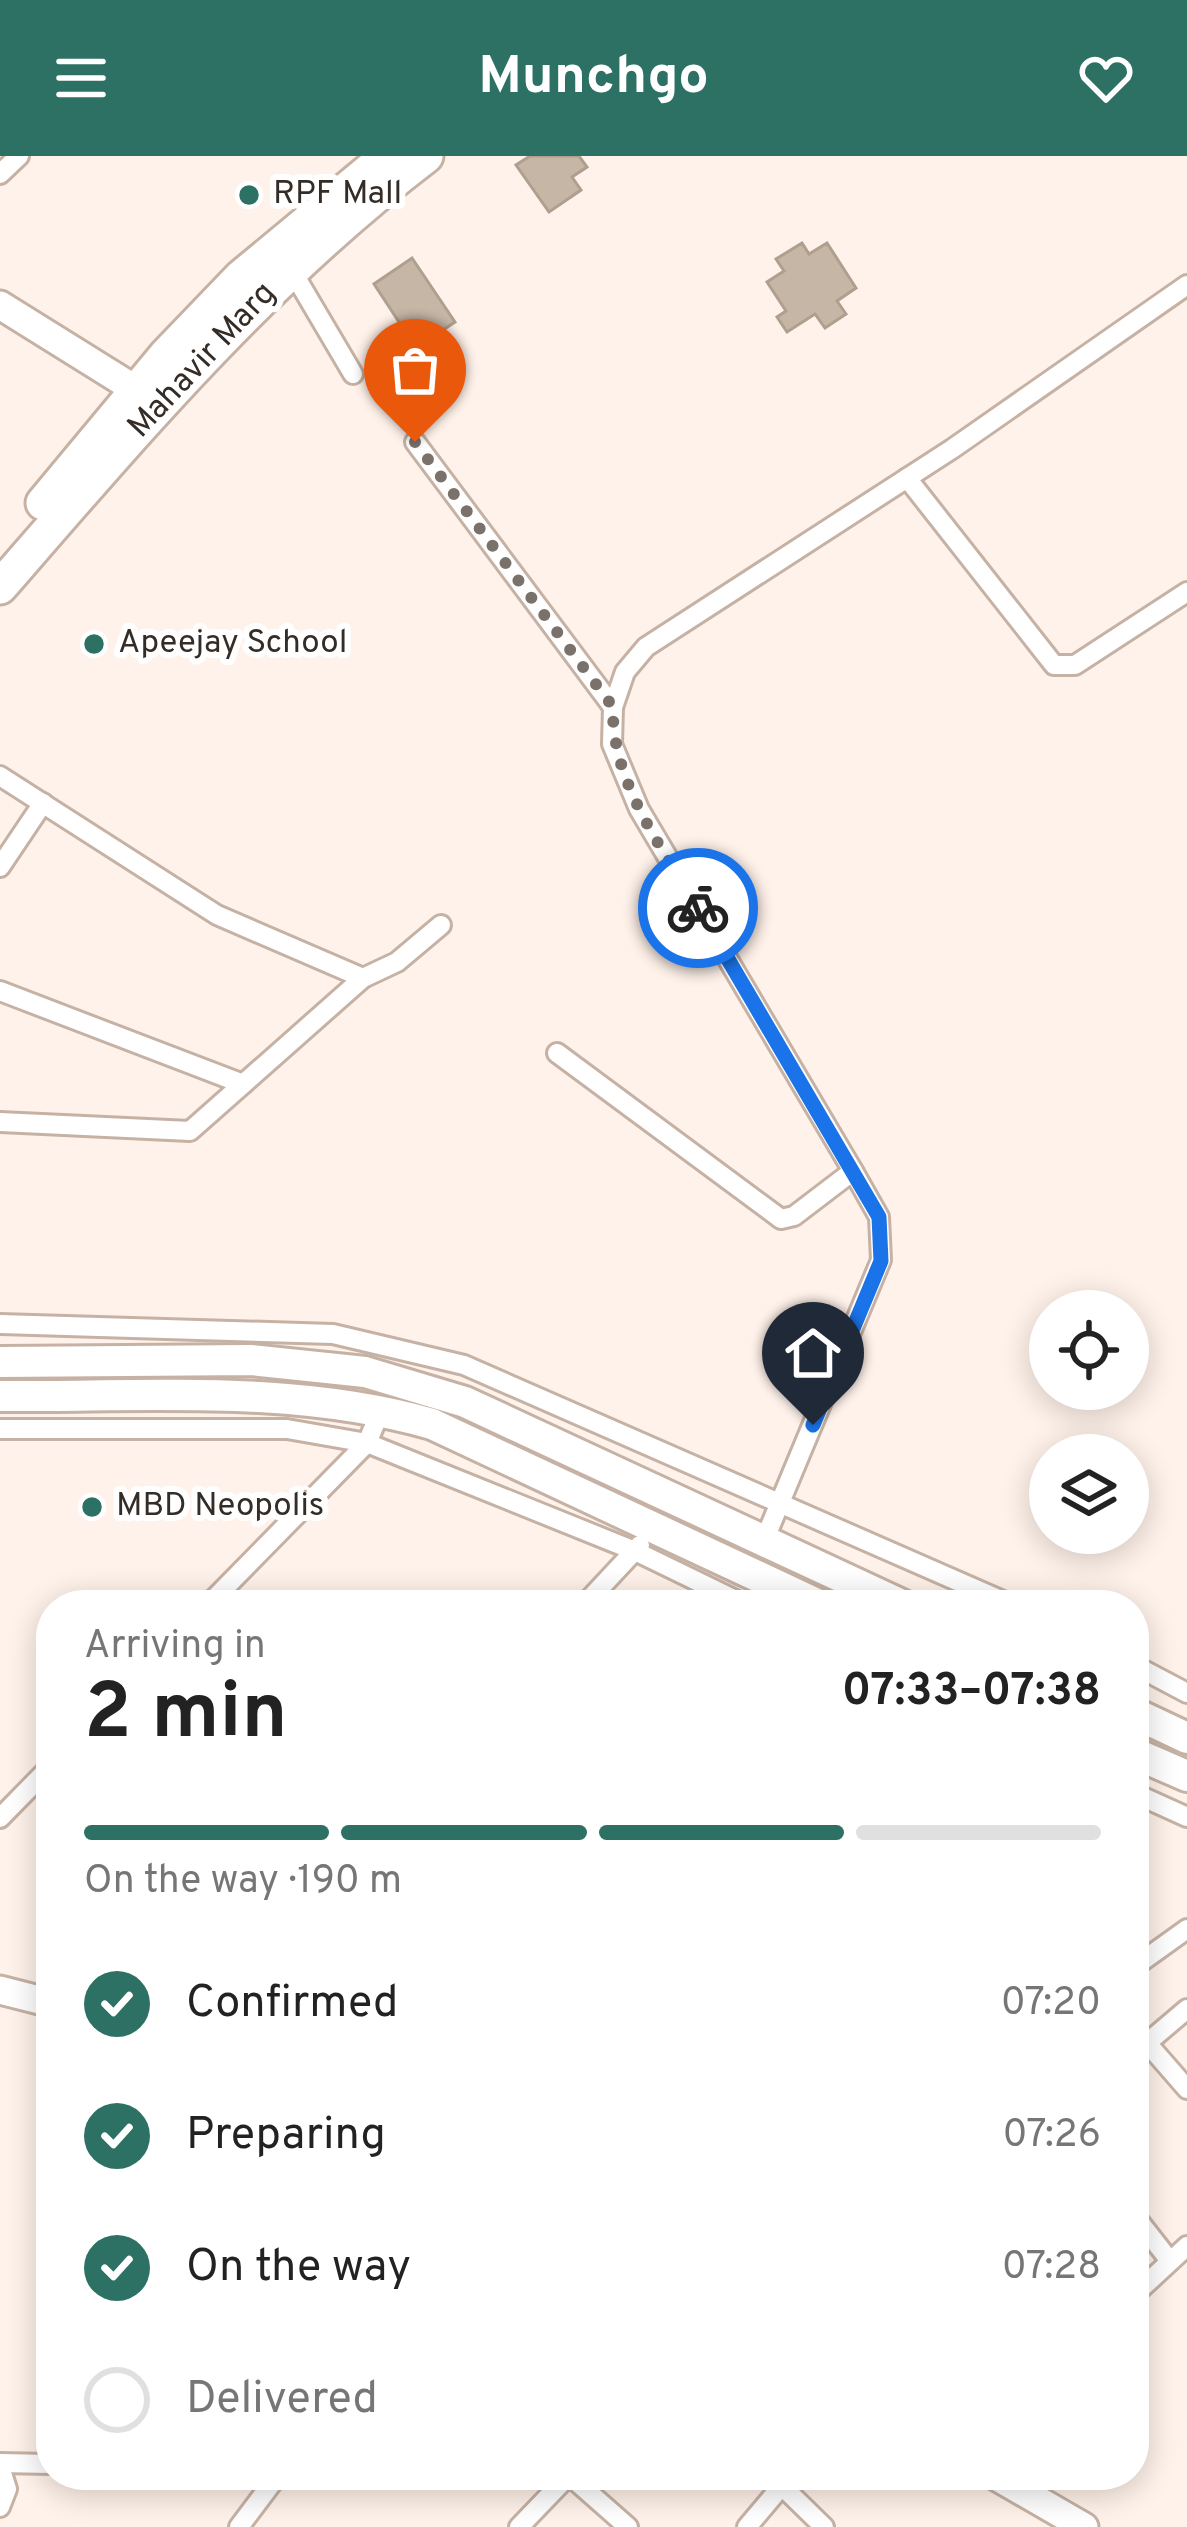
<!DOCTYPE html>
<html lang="en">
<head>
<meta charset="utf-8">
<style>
	body { margin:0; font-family:Overpass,sans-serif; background:#f6f6f6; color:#222; height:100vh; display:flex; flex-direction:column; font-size:45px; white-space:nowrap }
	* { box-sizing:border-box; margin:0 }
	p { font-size:39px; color:#767676 }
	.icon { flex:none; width:66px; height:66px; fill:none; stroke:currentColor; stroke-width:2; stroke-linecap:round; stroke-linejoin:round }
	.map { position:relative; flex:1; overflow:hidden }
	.details { position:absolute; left:36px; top:1434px; width:1113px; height:900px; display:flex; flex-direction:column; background:#fff; border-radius:48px; box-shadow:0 6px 30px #0003 }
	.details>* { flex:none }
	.buttons { position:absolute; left:1029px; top:1134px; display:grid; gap:24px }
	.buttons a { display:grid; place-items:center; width:120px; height:120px; border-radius:50%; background:#fff; box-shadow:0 6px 30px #0003; font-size:60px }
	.pin { position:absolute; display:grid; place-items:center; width:102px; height:102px; color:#fff; margin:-123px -51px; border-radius:50% 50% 50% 0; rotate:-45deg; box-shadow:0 0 12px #0007 }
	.pin .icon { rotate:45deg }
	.courier { position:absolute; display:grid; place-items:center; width:120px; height:120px; margin:-60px; border:9px solid #1a73e8; border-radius:50%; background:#fff; color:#222; box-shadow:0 3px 15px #0007 }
	.summary em { font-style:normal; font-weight:700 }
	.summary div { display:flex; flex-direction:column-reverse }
	.summary { display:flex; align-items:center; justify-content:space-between; height:204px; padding:0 48px }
	h1 { font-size:78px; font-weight:700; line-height:90px }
	.bar { display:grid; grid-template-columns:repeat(4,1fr); gap:18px 12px; align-content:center; height:144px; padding:0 48px }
	.bar i { height:15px; border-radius:9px; background:#e0e0e0 }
	.bar .on { background:#2c7164 }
	.bar p { grid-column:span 4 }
	ol { padding:0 48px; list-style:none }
	li { display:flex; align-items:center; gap:36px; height:132px }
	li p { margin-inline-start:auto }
	li .icon { padding:12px; border-radius:50%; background:#2c7164; color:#fff; stroke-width:4 }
	li:last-child { color:#767676 }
	li i { width:66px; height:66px; border:6px solid #e0e0e0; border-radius:50% }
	header { display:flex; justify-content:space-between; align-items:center; height:156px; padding:0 48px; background:#2c7164; color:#fff; font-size:54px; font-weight:700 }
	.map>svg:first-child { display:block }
	.building { fill:#c6b6a5; stroke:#b09f8f; stroke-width:3 }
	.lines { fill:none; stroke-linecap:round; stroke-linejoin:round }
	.street-casing { stroke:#c6b2a4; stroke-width:24 }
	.secondary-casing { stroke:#c6b2a4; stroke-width:33 }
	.primary-casing { stroke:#c6b2a4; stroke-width:36 }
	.highway-casing { stroke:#c6b2a4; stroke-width:39 }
	.street { stroke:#fff; stroke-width:18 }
	.secondary { stroke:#fff; stroke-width:27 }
	.primary { stroke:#fff; stroke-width:30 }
	.highway { stroke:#fff; stroke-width:33 }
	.done { stroke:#7b716b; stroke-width:12; stroke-dasharray:0 21.6 }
	.route { stroke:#1a73e8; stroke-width:15 }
	.poi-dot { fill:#2c7164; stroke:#fff; stroke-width:4.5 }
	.labels { text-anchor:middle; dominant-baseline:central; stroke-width:12; stroke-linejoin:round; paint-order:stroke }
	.poi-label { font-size:33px; fill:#342c26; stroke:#fff; text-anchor:start }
	.street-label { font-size:33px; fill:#342c26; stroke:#fff }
</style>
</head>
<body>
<header><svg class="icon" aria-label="menu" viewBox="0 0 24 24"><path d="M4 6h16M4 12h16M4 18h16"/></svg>Munchgo<svg class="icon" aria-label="heart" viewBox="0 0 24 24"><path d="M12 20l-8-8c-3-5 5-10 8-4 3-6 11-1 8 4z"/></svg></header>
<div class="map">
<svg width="1187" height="2371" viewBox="0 0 1187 2371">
	<rect width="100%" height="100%" fill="#fff2ea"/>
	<!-- building -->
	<g class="building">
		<polygon points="530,0 579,0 587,11 572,21 581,34 549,56 516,9"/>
		<polygon points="802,87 809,98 827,87 856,132 837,145 846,158 825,172 815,158 787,176 777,161 786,155 767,126 784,115 776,103"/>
		<polygon points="412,102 455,166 416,192 374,128"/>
	</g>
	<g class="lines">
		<!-- street casing -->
		<g class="street-casing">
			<g id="street">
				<polyline points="0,18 19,0"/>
				<polyline points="291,113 353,218"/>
				<polyline points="415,286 613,551"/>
				<polyline points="907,322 1054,509 1075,509 1187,436"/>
				<polyline points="0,620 217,759 363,822"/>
				<polyline points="0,711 43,647"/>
				<polyline points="0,835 243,928"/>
				<polyline points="557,897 781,1063 794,1060 853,1015"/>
				<polyline points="0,966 190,975 363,822 397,806 441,769"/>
				<polyline points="0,1168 333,1178 464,1209 1012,1449"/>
				<polyline points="0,1273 287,1273 367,1287 635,1395 746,1449"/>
				<polyline points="764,1385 881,1104 879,1061 853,1015 639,653 612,588 613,551 625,516 646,491 952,293 1187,129"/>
				<polyline points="208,1449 367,1287 381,1254"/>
				<polyline points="584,1449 640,1389"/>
				<polyline points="1134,1509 1187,1537"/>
				<polyline points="1134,1637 1187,1661"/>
				<polyline points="0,1662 51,1610"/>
				<polyline points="1134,1811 1187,1773"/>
				<polyline points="1147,1887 1187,1933"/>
				<polyline points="1134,1898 1187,1853"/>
				<polyline points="1134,2059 1170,2105"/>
				<polyline points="1134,2139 1187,2090"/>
				<polyline points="0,2307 51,2308"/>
				<polyline points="0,2311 7,2333 0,2351"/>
				<polyline points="782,2330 824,2371"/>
				<polyline points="239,2371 278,2319"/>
				<polyline points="519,2371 569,2319 628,2371"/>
				<polyline points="747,2371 791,2319"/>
			</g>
		</g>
		<!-- secondary casing -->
		<g class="secondary-casing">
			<g id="secondary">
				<polyline points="0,149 154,245"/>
				<polyline points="0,1834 51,1847"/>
				<polyline points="994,2319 1084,2371"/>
			</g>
		</g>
		<!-- primary casing -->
		<g class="primary-casing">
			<g id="primary">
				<polyline points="0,1206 251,1204 365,1216 465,1246 902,1449"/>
				<path d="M 0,1240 C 144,1241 293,1228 432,1268 L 819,1449"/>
				<polyline points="1134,1557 1187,1582"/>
				<polyline points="1134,1597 1187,1620"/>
			</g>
		</g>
		<!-- highway casing -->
		<g class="highway-casing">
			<g id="highway">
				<polyline points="43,347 166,199 241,121 387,0"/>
				<path d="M 0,431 C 134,277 263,124 426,0"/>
			</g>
		</g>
		<!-- street -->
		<use href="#street" class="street"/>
		<!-- secondary -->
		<use href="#secondary" class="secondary"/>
		<!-- primary -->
		<use href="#primary" class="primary"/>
		<!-- highway -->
		<use href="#highway" class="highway"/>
	</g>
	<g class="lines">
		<!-- done -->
		<path class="done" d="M 415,286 L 613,551 C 611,625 661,690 698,752"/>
		<!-- route -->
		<polyline class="route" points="698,752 879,1061 881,1105 813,1269"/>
	</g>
	<!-- markers -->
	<g class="poi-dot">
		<circle cx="249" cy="39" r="12"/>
		<circle cx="94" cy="488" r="12"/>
		<circle cx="92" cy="1351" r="12"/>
	</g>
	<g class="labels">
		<!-- poi labels -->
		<g class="poi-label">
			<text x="273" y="39">RPF Mall</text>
			<text x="118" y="488">Apeejay School</text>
			<text x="116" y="1351">MBD Neopolis</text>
		</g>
		<!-- street labels -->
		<g class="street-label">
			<text transform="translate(203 205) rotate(-47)">Mahavir Marg</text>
		</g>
	</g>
</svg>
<div class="buttons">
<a><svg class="icon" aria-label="locate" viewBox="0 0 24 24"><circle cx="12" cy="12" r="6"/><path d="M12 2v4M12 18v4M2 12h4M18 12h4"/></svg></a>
<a><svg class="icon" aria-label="layers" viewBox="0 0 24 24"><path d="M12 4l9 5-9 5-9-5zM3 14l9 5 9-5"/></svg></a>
</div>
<div class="pin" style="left:415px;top:286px;background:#ea580c"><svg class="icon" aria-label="bag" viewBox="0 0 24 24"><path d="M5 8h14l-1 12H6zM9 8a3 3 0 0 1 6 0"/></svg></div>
<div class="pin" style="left:813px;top:1269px;background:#1f2937"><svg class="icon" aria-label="home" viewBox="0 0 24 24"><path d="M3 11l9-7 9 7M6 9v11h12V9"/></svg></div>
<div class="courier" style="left:698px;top:752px"><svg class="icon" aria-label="bike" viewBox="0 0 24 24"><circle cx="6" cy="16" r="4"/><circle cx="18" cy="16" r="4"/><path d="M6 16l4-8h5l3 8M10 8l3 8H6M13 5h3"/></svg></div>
<section class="details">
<div class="summary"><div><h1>2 min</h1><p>Arriving in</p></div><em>07:33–07:38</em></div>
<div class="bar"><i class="on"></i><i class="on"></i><i class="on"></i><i></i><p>On the way · 190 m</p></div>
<ol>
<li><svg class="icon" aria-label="check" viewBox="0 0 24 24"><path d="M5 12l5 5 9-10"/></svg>Confirmed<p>07:20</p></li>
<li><svg class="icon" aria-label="check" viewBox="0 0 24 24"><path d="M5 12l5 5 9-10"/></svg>Preparing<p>07:26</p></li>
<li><svg class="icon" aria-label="check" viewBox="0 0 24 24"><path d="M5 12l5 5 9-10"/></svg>On the way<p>07:28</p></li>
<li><i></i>Delivered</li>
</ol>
</section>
</div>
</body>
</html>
